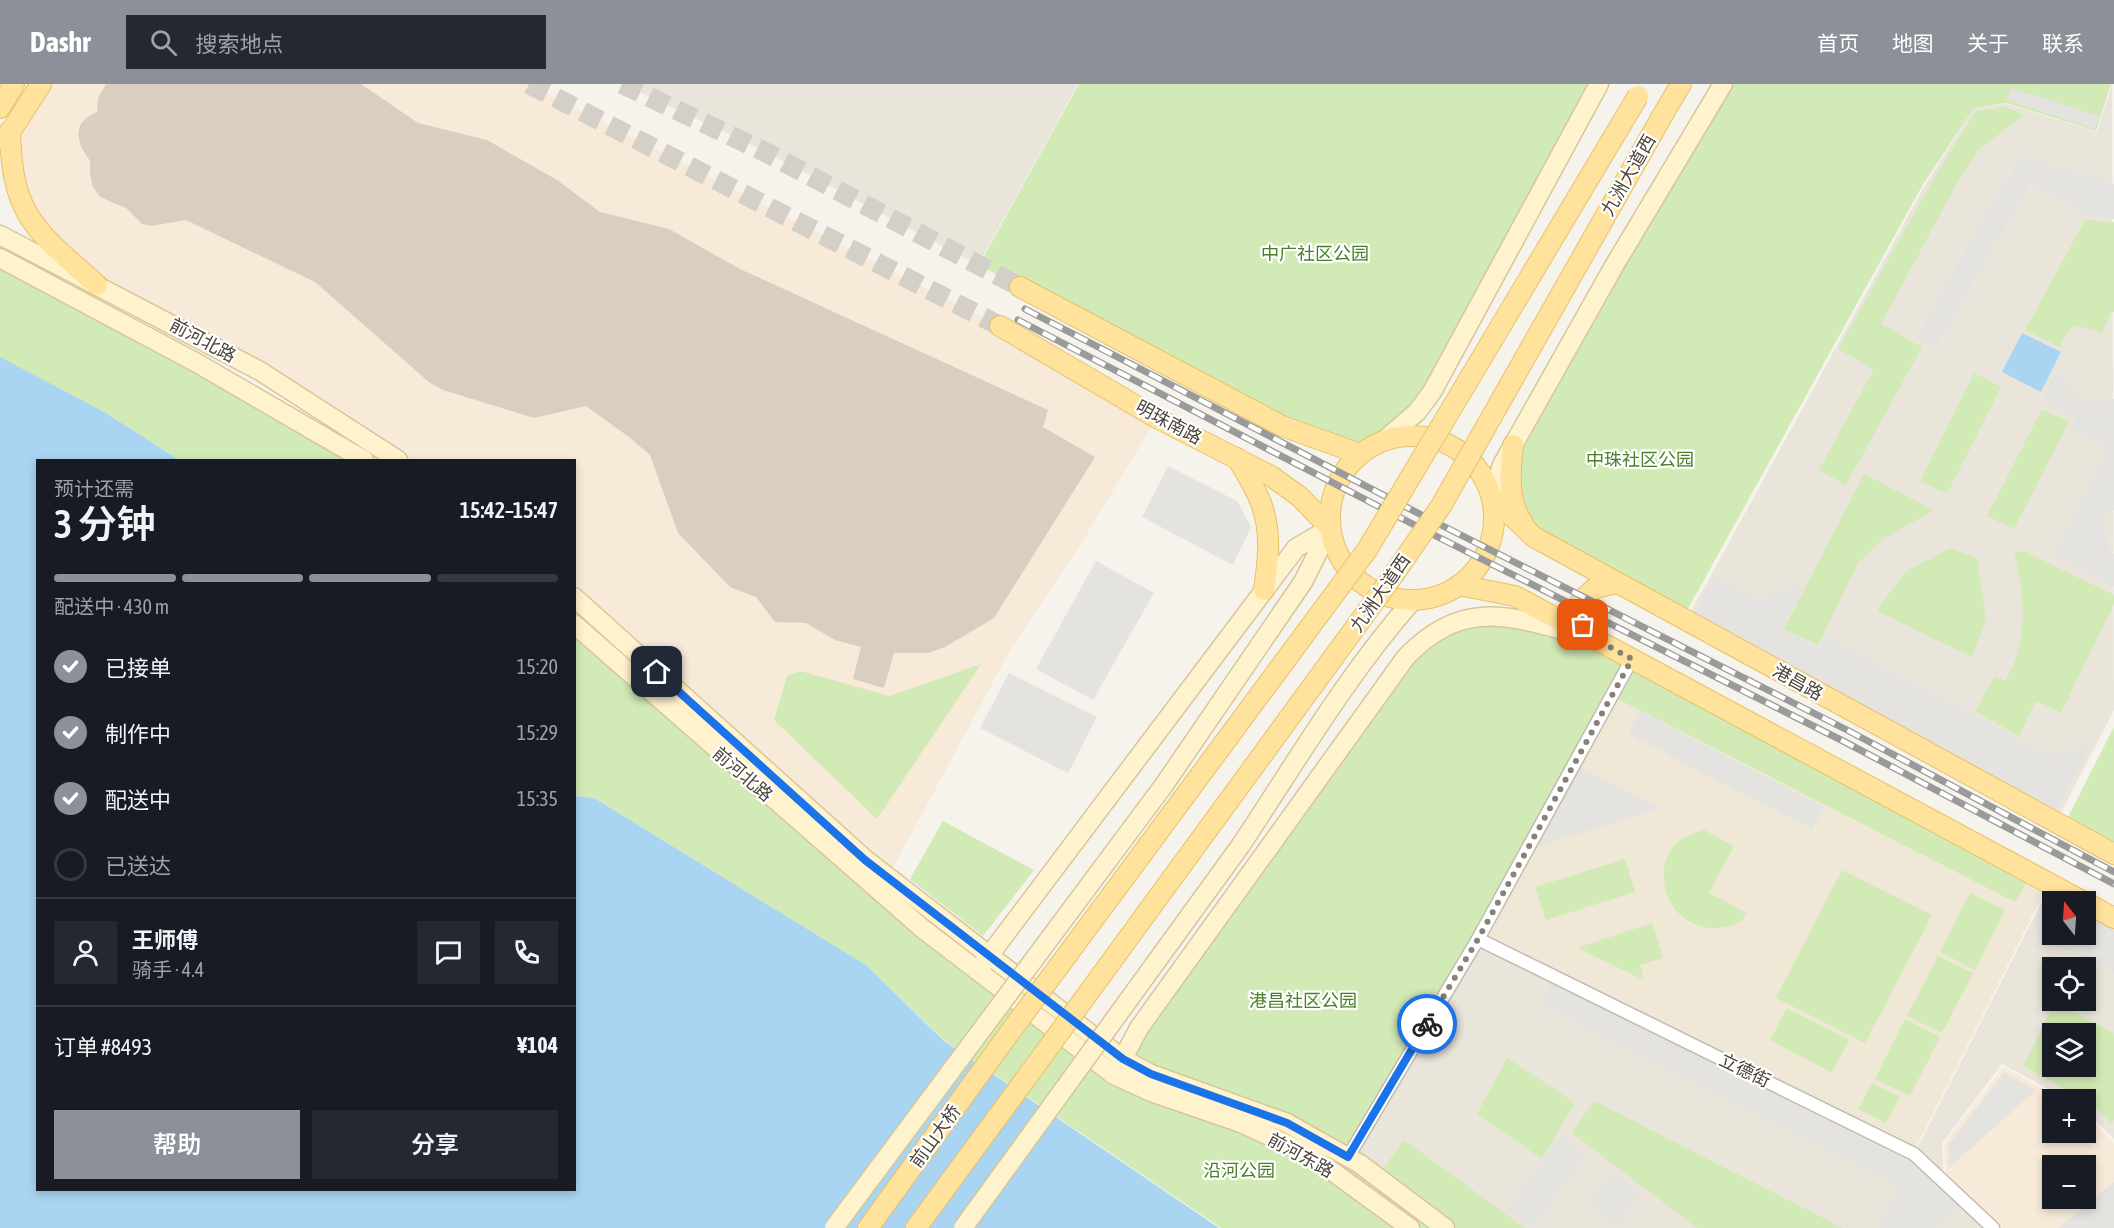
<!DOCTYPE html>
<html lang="zh">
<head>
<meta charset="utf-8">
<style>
	body { margin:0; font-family:"Asap Condensed","Noto Sans SC",sans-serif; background:#242831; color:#f1f3f6; height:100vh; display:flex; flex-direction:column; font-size:22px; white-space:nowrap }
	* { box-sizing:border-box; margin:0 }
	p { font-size:20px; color:#9ea1a6 }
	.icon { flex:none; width:33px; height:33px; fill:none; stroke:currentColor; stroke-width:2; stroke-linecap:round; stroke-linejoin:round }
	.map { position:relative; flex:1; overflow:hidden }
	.sheet { position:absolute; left:36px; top:375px; width:540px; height:732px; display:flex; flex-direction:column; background:#171b24; border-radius:0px; box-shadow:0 3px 9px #0003 }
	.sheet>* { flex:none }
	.needle { width:39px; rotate:343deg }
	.tools { position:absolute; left:2042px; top:807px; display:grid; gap:12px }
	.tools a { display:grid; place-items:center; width:54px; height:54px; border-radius:0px; background:#171b24; box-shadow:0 3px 9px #0003; font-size:30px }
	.pin { position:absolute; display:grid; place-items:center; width:51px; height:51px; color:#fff; margin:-26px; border-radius:12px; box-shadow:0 3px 9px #0006 }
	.courier { position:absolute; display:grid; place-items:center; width:60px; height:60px; margin:-30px; border:4px solid #1a73e8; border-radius:50%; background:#fff; color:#222; box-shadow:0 2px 8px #0007 }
	.head em { font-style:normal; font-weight:600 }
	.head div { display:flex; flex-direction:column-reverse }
	.head { display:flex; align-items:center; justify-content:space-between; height:102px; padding:0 18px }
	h1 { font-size:39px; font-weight:600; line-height:45px }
	.bar { display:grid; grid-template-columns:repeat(4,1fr); gap:9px 6px; align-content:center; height:72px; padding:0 18px }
	.bar i { height:8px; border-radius:4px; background:#363941 }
	.bar .current { background:#8c9099 }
	.bar p { grid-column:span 4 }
	.line { display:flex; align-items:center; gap:15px; padding:0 18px; border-top:2px solid #363941 }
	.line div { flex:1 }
	.round { display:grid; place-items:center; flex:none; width:63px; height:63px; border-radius:0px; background:#242831 }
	ol { padding:0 18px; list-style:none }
	li { display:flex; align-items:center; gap:18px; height:66px }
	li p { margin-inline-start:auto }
	li .icon { padding:6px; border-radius:50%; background:#8c9099; color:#fff; stroke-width:4 }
	li:last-child { color:#9ea1a6 }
	li i { width:33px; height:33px; border:3px solid #363941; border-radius:50% }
	.button { display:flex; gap:12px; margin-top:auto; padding:12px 18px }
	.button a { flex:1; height:69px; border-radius:0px; background:#8c9099; color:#fff; font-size:24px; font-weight:600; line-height:69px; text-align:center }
	.button a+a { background:#242831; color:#f1f3f6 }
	header { display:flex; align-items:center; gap:36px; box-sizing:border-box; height:84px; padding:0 30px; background:#8c9099; color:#fff }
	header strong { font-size:28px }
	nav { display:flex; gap:33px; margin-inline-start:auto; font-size:21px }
	.search { width:420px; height:54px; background:#242831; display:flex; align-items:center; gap:15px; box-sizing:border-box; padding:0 21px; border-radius:0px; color:#9ea1a6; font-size:22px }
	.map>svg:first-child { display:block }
	.residential { fill:#eae5da; fill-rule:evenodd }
	.commercial { fill:#f7ead8; fill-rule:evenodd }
	.education { fill:#efe8d6 }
	.green { fill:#d2eab5; fill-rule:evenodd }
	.parking { fill:#e5e3e0 }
	.water { fill:#a9d4f2 }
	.building { fill:#d8cfc1 }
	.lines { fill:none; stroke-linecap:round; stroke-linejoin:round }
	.primary-tunnel { stroke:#d4d0c8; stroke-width:20; stroke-dasharray:20 10; stroke-linecap:butt }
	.minor-casing { stroke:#c2bbae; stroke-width:15 }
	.secondary-casing { stroke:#d6c79b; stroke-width:21 }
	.primary-casing { stroke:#e6c16a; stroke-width:22 }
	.minor { stroke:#fff; stroke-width:12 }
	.secondary { stroke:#fff3cd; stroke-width:18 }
	.primary { stroke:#ffe39c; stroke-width:20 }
	.rail-casing { stroke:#9a9a9a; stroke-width:7 }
	.rail { stroke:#fff; stroke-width:4.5; stroke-dasharray:14; stroke-linecap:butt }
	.secondary-bridge-casing { stroke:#d6c79b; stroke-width:21; stroke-linecap:butt }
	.primary-bridge-casing { stroke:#e6c16a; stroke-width:22; stroke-linecap:butt }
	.secondary-bridge { stroke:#fff3cd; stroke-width:18 }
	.primary-bridge { stroke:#ffe39c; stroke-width:20 }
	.done { stroke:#878178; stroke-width:6; stroke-dasharray:0 10.8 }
	.route { stroke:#1a73e8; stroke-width:8 }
	.labels { text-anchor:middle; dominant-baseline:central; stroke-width:4.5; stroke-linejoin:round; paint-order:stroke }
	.street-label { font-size:18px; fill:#4b4439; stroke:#fff }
	.park-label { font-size:18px; fill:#4a7f2a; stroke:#fff }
</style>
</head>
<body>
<header>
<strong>Dashr</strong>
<div class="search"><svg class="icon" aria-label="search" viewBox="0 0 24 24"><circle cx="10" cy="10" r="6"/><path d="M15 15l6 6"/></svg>搜索地点</div>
<nav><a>首页</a><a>地图</a><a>关于</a><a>联系</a></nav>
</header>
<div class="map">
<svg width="2114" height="1144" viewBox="0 0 2114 1144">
	<rect width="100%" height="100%" fill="#f6f3ec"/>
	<!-- residential -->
	<g class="residential">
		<polygon points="623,0 1078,0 978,181 768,69"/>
		<polygon points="2112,0 2114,626 2057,736 1687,535 1924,103 1974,24 2006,20 2097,48"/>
		<path d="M 2050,801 L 2052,850 L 2085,850 L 2114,835 L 2114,1055 L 2085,1026 L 2085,1016 L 2067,1015 L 2002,980 L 1942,1059 L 1944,1099 L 1991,1144 L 1447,1144 L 1348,1073 L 1478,857 L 1914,1071 ZM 2052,884 L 2085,884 L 2085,916 L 2052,916 ZM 2052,950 L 2085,950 L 2085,982 L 2052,982 Z"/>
	</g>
	<!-- commercial -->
	<g class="commercial">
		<polygon points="41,0 529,0 1000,242 1157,334 1077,466 1012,563 896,778 890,794 575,517 574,376 395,376 97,200 44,153 11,69"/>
		<path d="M 2003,983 L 2061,1015 L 2052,1016 L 2052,1048 L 2085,1048 L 2085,1029 L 2114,1059 L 2114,1144 L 1995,1144 L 1947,1098 L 1944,1060 ZM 2052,1082 L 2085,1082 L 2085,1114 L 2052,1114 Z"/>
	</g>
	<!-- education -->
	<polygon class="education" points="1634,580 2048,800 1914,1068 1480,855"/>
	<!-- green -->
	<g class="green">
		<polygon points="1079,0 1606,0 1432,307 1383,357 1359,370 1282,342 979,181"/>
		<polygon points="1725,0 2111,0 2096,47 2006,19 1974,24 1922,102 1684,532 1521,434 1515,361"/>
		<polygon points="2006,23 2024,31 1978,66 1956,101 1881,240 1922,263 1846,401 1819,386 1874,285 1838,265 1933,96 1976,27"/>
		<polygon points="2085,136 2114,138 2114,228 2111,228 2102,249 2079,242 2069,245 2059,263 2025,246"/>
		<polygon points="0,159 358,376 179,376 106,329 0,278"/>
		<polygon points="1974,289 2001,303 1947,410 1920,397"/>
		<polygon points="2042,325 2069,338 2014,445 1987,432"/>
		<polygon points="1864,390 1934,426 1883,455 1858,479 1818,561 1784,545"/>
		<polygon points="1950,464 1977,474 1986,536 1972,573 1877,527 1905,488"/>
		<path d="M 2024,467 L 2114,511 L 2114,520 L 2061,629 L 2036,617 L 2019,652 L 1975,627 L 1995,592 L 2005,597 C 2029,559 2025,511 2014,469 Z"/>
		<polygon points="1477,536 1594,559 1627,576 1348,1073 1444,1144 1221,1144 945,957 866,881 594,714 575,712 574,549 877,815 1153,994 1125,974 1410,573 1435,550"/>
		<polygon points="981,580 877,735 774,636 787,592 800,587 890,612"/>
		<polygon points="1635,584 2030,793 2015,818 1618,615"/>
		<polygon points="2114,643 2114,763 2066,737"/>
		<polygon points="943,737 1034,786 983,852 910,795"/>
		<path d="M 1704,746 L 1734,762 L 1709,809 L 1747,829 C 1742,838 1735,841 1725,843 C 1691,849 1663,825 1664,790 C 1664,779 1667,769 1675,761 C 1683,753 1694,749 1704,746 Z"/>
		<polygon points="1625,775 1635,808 1546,836 1535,803"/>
		<polygon points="1842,786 1932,831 1865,959 1776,914"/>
		<polygon points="1970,809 2005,826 1975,886 1940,868"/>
		<polygon points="1652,839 1663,874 1640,881 1644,896 1577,864"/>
		<polygon points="1938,872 1973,889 1942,949 1907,932"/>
		<path d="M 2055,918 L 2114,949 L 2114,1036 L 2111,1039 L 2095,1022 L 2085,1016 L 2023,982 ZM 2052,950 L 2085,950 L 2085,982 L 2052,982 Z"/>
		<polygon points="1787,924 1849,956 1832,989 1770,956"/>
		<polygon points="1905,935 1940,953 1910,1012 1875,995"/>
		<polygon points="1507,974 1575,1019 1542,1075 1477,1030"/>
		<polygon points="1872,999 1900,1013 1886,1039 1858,1025"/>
		<polygon points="1594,1017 1843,1144 1697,1144 1572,1049"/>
		<polygon points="1404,1056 1525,1144 1453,1144 1380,1089"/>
	</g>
	<!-- parking -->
	<g class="parking">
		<polygon points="2011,4 2099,32 2095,45 2007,16"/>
		<polygon points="2023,72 2114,100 2114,135 2088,132 2031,98 1936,263 1917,253 1990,121"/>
		<polygon points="2058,286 2062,288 2066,300 2073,310 2083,316 2095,319 2114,315 2114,427 2100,431 2110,468 2114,470 2114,503 2054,471 2109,363 2071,345 2077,333 2042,316"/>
		<polygon points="1168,382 1237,417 1251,443 1233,481 1142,433"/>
		<polygon points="1096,477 1154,509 1093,616 1036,585"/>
		<polygon points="1714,493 1757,516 1804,501 1782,545 1820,564 1826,553 2050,672 2091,661 2054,729 1692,533"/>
		<polygon points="1009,589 1097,633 1068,689 980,644"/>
		<polygon points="1640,627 1824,723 1812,745 1628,650"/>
		<polygon points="1578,683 1660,724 1533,764"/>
		<polygon points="2051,805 2074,817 2052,818 2052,850 2085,850 2085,823 2114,839 2114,889 2030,847"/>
		<polygon points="1552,897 1913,1073 1963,1121 1937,1144 1878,1144 1900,1102 1540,920"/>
		<polygon points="2004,988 2036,1006 1949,1084 1948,1061"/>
		<polygon points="1561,1052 1586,1070 1532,1144 1507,1126"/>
		<polygon points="1611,1087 1640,1109 1617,1141 1587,1119"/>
		<polygon points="2114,1098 2114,1144 2058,1144"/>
	</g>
	<!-- water -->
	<g class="water">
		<polygon points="2022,249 2061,268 2041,308 2002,288"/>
		<polygon points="0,273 106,329 179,376 38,376 38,1106 574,1106 575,712 594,714 866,881 944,957 1219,1144 0,1144"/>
	</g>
	<!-- building -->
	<polygon class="building" points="106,0 361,0 418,39 487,56 557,96 600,128 669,145 740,185 1048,326 1043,343 1095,373 994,534 945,563 928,569 894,569 884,604 853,595 861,563 835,556 806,539 775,538 756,513 730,503 678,449 650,371 629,353 586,322 534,334 443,306 430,299 315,198 186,136 151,142 142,140 126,124 100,113 93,103 90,91 90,77 81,63 78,50 80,41 87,33 97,28 98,14"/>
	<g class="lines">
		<!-- primary-tunnel -->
		<g class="primary-tunnel">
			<polyline points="529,0 1000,242"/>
			<polyline points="622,0 767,69 1020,203"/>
		</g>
		<!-- minor casing -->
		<g class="minor-casing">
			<g id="minor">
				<polyline points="1478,855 1914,1070 1993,1144"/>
				<polyline points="1348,1073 1478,855 1632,575"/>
			</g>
		</g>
		<!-- secondary casing -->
		<g class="secondary-casing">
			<g id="secondary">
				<polyline points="0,151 260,287 398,376"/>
				<polyline points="0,174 197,279 364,376"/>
				<polyline points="1383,357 1417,328 1432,308 1599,0"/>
				<polyline points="1492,413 1502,381 1614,182 1723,0"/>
				<polyline points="574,513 865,775 1123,975 1151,990 1287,1039 1360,1080 1445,1144"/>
				<polyline points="574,540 923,845 1114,991 1151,1008 1241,1039 1310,1071 1410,1144"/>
				<polyline points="1164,701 1303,498 1330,444"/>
				<path d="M 1241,761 C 1296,678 1347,591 1413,516"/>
				<polyline points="982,881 1296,464 1330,444"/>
				<path d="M 1118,984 L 1139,944 L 1406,573 C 1463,514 1508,532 1578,550"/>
			</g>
		</g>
		<!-- primary casing -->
		<g class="primary-casing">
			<g id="primary">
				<polyline points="0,24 14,0"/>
				<polyline points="1665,27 1681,0"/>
				<path d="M 10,47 C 12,134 36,146 97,201"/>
				<polyline points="5,56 41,0"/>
				<polyline points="1020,203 1282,342 1360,370"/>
				<polyline points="1000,242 1157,334 1271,392 1300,413 1330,444"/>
				<circle cx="1412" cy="434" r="82"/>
				<path d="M 1513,361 C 1510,386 1507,418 1523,439"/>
				<path d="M 1237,374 C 1245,388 1255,403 1261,419 C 1272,448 1268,477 1264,506"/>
				<polyline points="1492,413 1534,453 2114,770"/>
				<polyline points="1459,501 1515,512 2084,818"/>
				<polyline points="1594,554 1580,534 1581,517 1595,504 1617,499"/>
				<polyline points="2085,818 2114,834"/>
				<polyline points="868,1144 1002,959"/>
				<polyline points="916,1144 1032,986"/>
			</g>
		</g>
		<!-- minor -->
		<use href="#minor" class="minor"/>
		<!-- secondary -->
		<use href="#secondary" class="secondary"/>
		<!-- primary -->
		<use href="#primary" class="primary"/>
		<!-- rail casing -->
		<g class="rail-casing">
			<g id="rail">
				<polyline points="1025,225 1437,439 1849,647 2114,788"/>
				<polyline points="1018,236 1432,450 1845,658 2114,800"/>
			</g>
		</g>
		<!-- rail -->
		<use href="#rail" class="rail"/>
		<!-- secondary-bridge casing -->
		<g class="secondary-bridge-casing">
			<g id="secondary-bridge">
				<polyline points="834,1144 1164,701"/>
				<polyline points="963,1144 1241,761"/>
			</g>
		</g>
		<!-- primary-bridge casing -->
		<g class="primary-bridge-casing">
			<g id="primary-bridge">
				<polyline points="1002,959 1367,466 1638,12"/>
				<polyline points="1032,986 1390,496 1441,422 1665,27"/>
			</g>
		</g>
		<!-- secondary-bridge -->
		<use href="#secondary-bridge" class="secondary-bridge"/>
		<!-- primary-bridge -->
		<use href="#primary-bridge" class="primary-bridge"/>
	</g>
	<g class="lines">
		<!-- done -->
		<polyline class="done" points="1427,940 1478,855 1632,575 1595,555 1583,541"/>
		<!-- route -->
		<polyline class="route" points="657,588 865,776 1123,975 1151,990 1287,1039 1348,1073 1427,940"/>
	</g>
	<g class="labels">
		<!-- street labels -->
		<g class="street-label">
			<text transform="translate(1628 91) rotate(-60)">九洲大道西</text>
			<text transform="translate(203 256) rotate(28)">前河北路</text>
			<text transform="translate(1169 338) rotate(28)">明珠南路</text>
			<text transform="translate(1380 509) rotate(-55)">九洲大道西</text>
			<text transform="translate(1798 598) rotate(29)">港昌路</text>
			<text transform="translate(743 690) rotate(41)">前河北路</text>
			<text transform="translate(1745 986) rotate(26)">立德街</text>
			<text transform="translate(935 1052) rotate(-54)">前山大桥</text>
			<text transform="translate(1301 1071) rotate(29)">前河东路</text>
		</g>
		<!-- park labels -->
		<g class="park-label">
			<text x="1315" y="169">中广社区公园</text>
			<text x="1640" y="375">中珠社区公园</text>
			<text x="1303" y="916">港昌社区公园</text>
			<text x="1239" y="1086">沿河公园</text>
		</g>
	</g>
</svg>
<div class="tools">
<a><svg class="needle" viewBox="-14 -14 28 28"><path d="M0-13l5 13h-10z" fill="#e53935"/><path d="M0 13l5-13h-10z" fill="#9ea1a6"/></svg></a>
<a><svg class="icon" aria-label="locate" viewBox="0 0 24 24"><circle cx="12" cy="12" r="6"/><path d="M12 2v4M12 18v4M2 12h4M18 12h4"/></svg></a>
<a><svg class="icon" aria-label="layers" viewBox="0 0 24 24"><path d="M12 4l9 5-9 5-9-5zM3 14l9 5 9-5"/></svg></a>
<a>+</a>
<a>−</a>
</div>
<div class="pin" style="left:1583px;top:541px;background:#ea580c"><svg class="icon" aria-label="bag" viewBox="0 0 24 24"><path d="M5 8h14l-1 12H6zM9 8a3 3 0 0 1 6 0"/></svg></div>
<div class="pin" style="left:657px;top:588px;background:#1f2937"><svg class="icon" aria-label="home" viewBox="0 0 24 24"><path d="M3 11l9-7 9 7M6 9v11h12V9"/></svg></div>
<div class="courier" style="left:1427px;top:940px"><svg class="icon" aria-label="bike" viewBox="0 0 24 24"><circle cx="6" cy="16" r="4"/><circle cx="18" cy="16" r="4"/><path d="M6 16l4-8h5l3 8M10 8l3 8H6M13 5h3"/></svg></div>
<section class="sheet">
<div class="head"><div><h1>3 分钟</h1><p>预计还需</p></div><em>15:42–15:47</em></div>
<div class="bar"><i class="current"></i><i class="current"></i><i class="current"></i><i></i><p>配送中 · 430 m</p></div>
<ol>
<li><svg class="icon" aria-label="check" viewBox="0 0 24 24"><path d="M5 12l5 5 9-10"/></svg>已接单<p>15:20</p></li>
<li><svg class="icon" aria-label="check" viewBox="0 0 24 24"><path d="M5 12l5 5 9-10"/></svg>制作中<p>15:29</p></li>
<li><svg class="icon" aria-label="check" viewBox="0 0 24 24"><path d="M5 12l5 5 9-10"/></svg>配送中<p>15:35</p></li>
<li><i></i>已送达</li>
</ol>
<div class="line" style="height:108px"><a class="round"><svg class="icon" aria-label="person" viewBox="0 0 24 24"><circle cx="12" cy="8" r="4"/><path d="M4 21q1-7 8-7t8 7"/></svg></a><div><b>王师傅</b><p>骑手 · 4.4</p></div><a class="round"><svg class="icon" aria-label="chat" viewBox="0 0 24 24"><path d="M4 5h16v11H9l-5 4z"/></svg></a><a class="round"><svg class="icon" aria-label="phone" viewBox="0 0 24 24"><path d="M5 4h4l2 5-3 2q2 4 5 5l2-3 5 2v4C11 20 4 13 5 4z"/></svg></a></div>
<div class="line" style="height:78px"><div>订单 #8493</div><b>¥104</b></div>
<div class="button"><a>帮助</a><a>分享</a></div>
</section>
</div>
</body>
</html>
